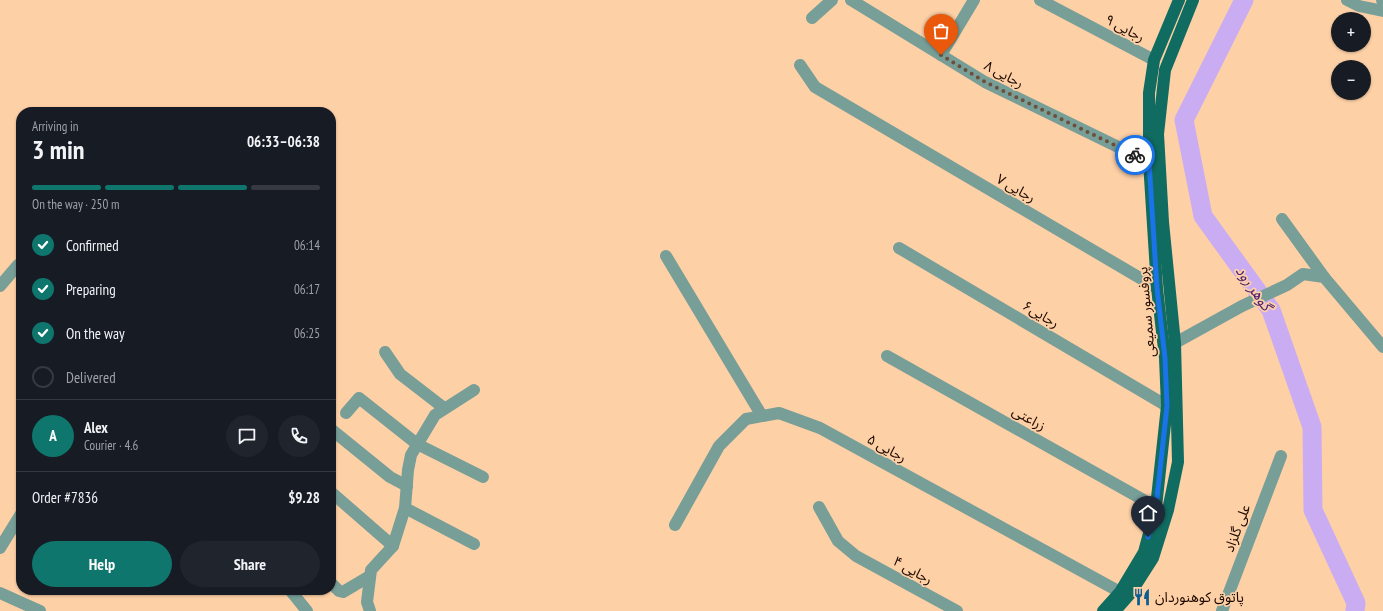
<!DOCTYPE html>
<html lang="en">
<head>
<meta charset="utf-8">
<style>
	body { margin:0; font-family:"PT Sans Narrow","Noto Sans Arabic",sans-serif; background:#20242c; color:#f1f3f6; height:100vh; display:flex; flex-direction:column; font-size:15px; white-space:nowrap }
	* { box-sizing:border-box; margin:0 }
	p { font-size:13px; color:#9ea1a6 }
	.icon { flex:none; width:22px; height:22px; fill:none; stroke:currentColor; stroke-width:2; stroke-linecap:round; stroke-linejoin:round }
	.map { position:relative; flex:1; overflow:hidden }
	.details { position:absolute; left:16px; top:107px; width:320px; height:488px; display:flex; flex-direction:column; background:#171b24; border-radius:16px; box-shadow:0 1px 3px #0004 }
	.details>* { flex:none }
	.tools { position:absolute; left:1331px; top:12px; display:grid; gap:8px }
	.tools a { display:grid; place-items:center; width:40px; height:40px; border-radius:50%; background:#171b24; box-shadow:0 1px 3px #0004; font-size:20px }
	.pin { position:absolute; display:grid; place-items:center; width:34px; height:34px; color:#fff; margin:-41px -17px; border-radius:50% 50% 50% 0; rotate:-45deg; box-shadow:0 0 4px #0007 }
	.pin .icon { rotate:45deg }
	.courier { position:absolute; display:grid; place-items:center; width:40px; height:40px; margin:-20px; border:3px solid #1a73e8; border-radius:50%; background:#fff; color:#222; box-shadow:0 1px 5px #0007 }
	.headline em { font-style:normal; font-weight:700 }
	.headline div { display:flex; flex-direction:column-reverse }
	.headline { display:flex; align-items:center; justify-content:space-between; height:68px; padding:0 16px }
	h1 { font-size:26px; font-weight:700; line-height:30px }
	.bar { display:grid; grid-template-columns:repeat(4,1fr); gap:6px 4px; align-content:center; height:48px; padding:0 16px }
	.bar i { height:5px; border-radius:3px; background:#363941 }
	.bar .selected { background:#0f766e }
	.bar p { grid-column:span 4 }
	.line { display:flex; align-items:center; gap:10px; padding:0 16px; border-top:1px solid #363941 }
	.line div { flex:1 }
	.round { display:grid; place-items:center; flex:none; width:42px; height:42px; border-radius:21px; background:#20242c }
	ol { padding:0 16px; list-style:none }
	li { display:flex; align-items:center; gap:12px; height:44px }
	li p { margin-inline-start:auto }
	li .icon { padding:4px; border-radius:50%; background:#0f766e; color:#fff; stroke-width:4 }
	li:last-child { color:#9ea1a6 }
	li i { width:22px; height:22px; border:2px solid #363941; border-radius:50% }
	.primary-button { display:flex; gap:8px; margin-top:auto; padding:8px 16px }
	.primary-button a { flex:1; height:46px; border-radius:24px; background:#0f766e; color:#fff; font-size:16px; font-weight:700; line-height:46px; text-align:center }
	.primary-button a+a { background:#20242c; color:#f1f3f6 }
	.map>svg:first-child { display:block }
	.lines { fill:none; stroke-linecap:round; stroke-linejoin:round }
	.river { stroke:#caacf3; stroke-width:19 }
	.minor { stroke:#789e98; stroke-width:12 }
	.major { stroke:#106b61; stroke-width:12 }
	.done { stroke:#6c4f3a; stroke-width:4; stroke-dasharray:0 7.2 }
	.route { stroke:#1a73e8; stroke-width:5 }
	.labels { text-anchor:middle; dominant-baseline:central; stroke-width:3.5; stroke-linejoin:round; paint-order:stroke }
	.street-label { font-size:14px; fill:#1d0900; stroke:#fed0a6 }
	.poi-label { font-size:14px; fill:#1d0900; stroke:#fed0a6; text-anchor:start }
	.water-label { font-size:15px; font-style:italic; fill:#4d2475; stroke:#fed0a6 }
</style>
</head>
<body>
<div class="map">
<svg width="1383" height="611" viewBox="0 0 1383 611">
	<rect width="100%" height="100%" fill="#fed0a6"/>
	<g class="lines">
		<!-- river -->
		<polyline class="river" points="1244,0 1184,120 1203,216 1271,310 1312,427 1313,510 1356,603 1355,611"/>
		<!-- minor -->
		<g class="minor">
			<polyline points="851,0 985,82 1149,162"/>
			<polyline points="1040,0 1154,60"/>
			<polyline points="1347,0 1359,6 1383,11"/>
			<polyline points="1382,0 1383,2"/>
			<polyline points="812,18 832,0"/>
			<polyline points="941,55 974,0"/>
			<polyline points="800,65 815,87 1157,288"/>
			<polyline points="1282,219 1324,277"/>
			<polyline points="899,248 1167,406"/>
			<polyline points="666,256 762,416"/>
			<polyline points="0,286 18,265"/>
			<polyline points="1175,343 1242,306 1287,285 1303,274 1324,277 1383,347"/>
			<polyline points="385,352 400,374 444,408"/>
			<polyline points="887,356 1156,507"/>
			<polyline points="474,390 435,415 411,455 408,470 405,508 474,544"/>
			<polyline points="346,413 359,398 417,444 483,477"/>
			<polyline points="332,430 390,477 407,486"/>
			<polyline points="331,492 393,546"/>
			<polyline points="819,507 838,541 856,556 957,611"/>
			<polyline points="675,525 719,446 746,419 779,413 820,428 1120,592"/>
			<polyline points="0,548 21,514"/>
			<polyline points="331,583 339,591 343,592 370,576"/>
			<polyline points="290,590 307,611"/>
			<polyline points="0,593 40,611"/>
			<polyline points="370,611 367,602 371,570 393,546 405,508"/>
			<polyline points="1222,611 1281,456"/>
		</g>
		<!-- major -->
		<g class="major">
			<polyline points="1103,611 1120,592 1144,552 1156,507 1167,406 1165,358 1157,288 1149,162 1149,93 1154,60 1179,0"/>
			<polyline points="1115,611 1130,594 1153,558 1168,510 1178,462 1175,343 1163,222 1158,134 1165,70 1193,0"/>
		</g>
	</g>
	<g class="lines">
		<!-- done -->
		<polyline class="done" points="941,55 985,82 1135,155"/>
		<!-- route -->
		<polyline class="route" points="1135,155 1149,162 1157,288 1165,358 1167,406 1156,507 1148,537"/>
	</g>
	<!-- icons -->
	<defs>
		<g id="restaurant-bare" transform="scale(1.38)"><path d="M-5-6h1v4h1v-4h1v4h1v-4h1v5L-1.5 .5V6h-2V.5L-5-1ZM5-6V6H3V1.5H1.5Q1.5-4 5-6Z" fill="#0c5e90" stroke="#fed0a6" stroke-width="2.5" paint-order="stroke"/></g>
	</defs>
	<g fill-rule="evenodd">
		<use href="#restaurant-bare" x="1142" y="597"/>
	</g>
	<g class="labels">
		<!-- street labels -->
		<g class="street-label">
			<text transform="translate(1125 28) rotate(28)">رجایی ۹</text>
			<text transform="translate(1004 74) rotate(28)">رجایی ۸</text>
			<text transform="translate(1016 188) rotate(30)">رجایی ۷</text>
			<text transform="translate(1146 312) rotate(-95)">پروفسور سمیعی</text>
			<text transform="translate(1041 314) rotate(31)">رجایی۶</text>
			<text transform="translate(1029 418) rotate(29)">زراعتی</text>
			<text transform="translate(887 448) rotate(29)">رجایی ۵</text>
			<text transform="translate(1237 528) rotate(-69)">علی گلزاد</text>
			<text transform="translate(913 570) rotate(29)">رجایی ۴</text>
		</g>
		<!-- poi labels -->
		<g class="poi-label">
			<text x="1155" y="597">پاتوق کوهنوردان</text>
		</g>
		<!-- water labels -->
		<g class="water-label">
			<text transform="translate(1254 288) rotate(55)">گوهر رود</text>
		</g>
	</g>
</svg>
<div class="tools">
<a>+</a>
<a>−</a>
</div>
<div class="pin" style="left:941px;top:55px;background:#ea580c"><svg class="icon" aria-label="bag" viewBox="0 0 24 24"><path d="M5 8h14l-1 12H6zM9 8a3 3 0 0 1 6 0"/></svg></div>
<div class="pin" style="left:1148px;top:537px;background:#1f2937"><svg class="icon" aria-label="home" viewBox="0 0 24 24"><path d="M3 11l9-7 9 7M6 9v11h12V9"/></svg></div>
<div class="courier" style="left:1135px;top:155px"><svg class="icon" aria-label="bike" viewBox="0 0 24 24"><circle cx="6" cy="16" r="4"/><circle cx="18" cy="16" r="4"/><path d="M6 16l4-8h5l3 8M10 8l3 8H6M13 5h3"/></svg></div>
<section class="details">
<div class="headline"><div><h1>3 min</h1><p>Arriving in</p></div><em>06:33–06:38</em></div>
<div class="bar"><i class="selected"></i><i class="selected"></i><i class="selected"></i><i></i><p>On the way · 250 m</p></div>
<ol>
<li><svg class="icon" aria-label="check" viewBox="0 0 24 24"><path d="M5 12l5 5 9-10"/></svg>Confirmed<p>06:14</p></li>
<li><svg class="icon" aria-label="check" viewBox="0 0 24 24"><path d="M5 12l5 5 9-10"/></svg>Preparing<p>06:17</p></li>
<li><svg class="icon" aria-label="check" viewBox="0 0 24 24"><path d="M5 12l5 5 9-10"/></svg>On the way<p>06:25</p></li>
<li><i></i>Delivered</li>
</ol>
<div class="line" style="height:72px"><b class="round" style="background:#0f766e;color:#fff">A</b><div><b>Alex</b><p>Courier · 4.6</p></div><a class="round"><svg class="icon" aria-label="chat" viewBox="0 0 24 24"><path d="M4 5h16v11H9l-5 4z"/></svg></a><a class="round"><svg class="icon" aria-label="phone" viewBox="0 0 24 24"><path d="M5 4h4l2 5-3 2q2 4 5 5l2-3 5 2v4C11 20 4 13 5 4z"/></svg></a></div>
<div class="line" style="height:52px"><div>Order #7836</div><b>$9.28</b></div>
<div class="primary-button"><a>Help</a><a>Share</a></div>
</section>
</div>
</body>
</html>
